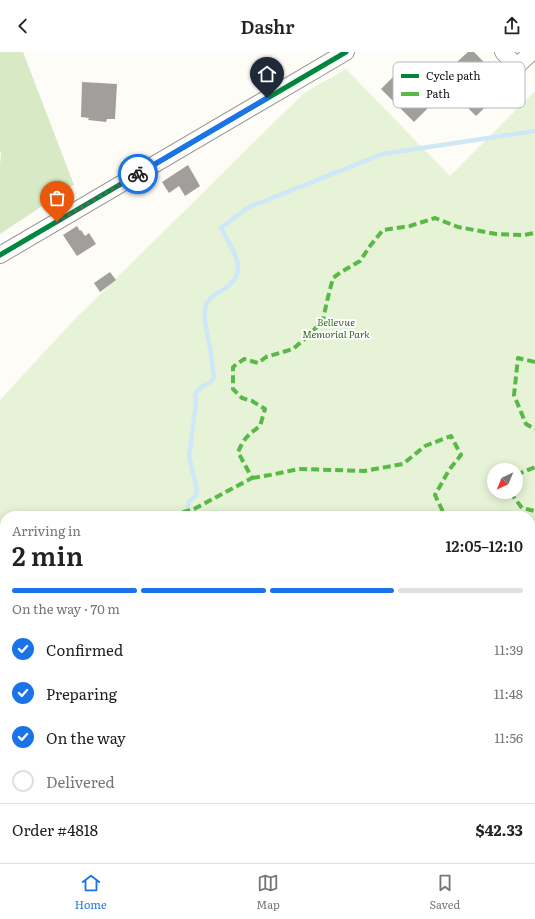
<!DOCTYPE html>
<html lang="en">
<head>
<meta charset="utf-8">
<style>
	body { margin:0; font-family:Literata,serif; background:#f2f2f2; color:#222; height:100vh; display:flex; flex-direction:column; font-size:15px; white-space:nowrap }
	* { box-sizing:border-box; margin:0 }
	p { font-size:13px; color:#767676 }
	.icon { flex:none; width:22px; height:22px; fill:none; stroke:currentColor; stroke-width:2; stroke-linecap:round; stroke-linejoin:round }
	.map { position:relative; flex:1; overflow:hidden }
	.side { position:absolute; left:0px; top:459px; width:535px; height:352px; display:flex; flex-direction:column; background:#fff; border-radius:16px 16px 0 0; box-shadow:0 2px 10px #0003 }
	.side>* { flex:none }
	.needle { width:26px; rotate:224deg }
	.fabs { position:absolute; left:487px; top:411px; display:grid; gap:8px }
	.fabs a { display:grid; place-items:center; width:36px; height:36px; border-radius:50%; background:#fff; box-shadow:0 2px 10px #0003; font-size:20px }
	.pin { position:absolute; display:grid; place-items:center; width:34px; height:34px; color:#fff; margin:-41px -17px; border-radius:50% 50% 50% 0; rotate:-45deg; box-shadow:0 0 4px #0007 }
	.pin .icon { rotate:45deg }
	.courier { position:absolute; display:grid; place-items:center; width:40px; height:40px; margin:-20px; border:3px solid #1a73e8; border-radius:50%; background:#fff; color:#222; box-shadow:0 1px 5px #0007 }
	.headline em { font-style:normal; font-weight:600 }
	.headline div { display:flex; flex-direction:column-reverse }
	.headline { display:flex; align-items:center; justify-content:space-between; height:68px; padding:0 12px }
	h1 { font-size:26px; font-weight:600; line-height:30px }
	.bar { display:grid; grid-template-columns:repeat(4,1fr); gap:6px 4px; align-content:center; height:48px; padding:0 12px }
	.bar i { height:5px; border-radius:3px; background:#e0e0e0 }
	.bar .active { background:#1a73e8 }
	.bar p { grid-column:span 4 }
	.line { display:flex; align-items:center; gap:10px; padding:0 12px; border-top:1px solid #e0e0e0 }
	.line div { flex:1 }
	ol { padding:0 12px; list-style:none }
	li { display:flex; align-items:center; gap:12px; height:44px }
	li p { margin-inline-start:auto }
	li .icon { padding:4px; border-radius:50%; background:#1a73e8; color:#fff; stroke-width:4 }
	li:last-child { color:#767676 }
	li i { width:22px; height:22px; border:2px solid #e0e0e0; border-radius:50% }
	header { display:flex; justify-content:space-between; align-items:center; height:52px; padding:0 12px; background:#fff; font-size:18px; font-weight:600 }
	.tabs { display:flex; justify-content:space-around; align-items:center; height:56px; border-top:1px solid #e0e0e0; background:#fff; font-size:11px; color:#767676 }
	.tabs a { display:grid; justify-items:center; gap:2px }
	.tabs .active { color:#1a73e8 }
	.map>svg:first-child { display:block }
	.green { fill:#e7f3d7; fill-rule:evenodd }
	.forest { fill:#d8eac5 }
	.pitch { fill:#f0f6e1 }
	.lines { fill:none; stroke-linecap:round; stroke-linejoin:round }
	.stream { stroke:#cde8f7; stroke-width:4.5 }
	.building { fill:#a19f9c }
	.minor-casing { stroke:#979795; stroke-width:18 }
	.minor { stroke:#fffffe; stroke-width:16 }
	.quiet { stroke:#58b947; stroke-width:4; stroke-dasharray:8 4; stroke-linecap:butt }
	.cycleway-casing { stroke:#fff; stroke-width:8 }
	.cycleway { stroke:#00873e; stroke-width:5 }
	.done { stroke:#646362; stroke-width:4; stroke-dasharray:0 7.2 }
	.route { stroke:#1a73e8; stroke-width:5 }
	.labels { text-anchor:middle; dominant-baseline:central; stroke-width:4; stroke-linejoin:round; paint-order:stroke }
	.park-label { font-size:10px; font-style:italic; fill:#2f6b1f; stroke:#fff }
	.key { fill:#fff; stroke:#b8b8b8; stroke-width:1 }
	.key-label { font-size:11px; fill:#111 }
</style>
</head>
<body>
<header><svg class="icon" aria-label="back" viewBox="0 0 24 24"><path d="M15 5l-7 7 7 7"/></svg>Dashr<svg class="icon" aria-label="share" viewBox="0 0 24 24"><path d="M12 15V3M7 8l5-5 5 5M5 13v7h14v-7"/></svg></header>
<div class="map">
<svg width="535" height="811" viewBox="0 0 535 811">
	<rect width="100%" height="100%" fill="#fdfcf7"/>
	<!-- green -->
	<path class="green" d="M 346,17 L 450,124 L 535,39 L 535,811 L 0,811 L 0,348 L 74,268 L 304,41 ZM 494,418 L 516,418 L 516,440 L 494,440 ZM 5,464 L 530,464 L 530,806 L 5,806 Z"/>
	<!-- forest -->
	<polygon class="forest" points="0,0 23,0 74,133 0,182 0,113 1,101 0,99"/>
	<!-- pitch -->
	<polygon class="pitch" points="5,802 5,806 26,806 25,811 2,811"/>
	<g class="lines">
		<!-- stream -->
		<path class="stream" d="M 187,464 L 188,451 L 196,443 L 197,437 L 189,404 L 196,352 L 195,342 L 201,335 L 209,331 L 214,326 C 213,318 212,310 211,302 C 209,287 202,268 206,253 C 209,246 215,242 221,239 C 252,221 233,199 221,176 L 247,156 L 382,102 L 535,79"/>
	</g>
	<!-- building -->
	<g class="building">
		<polygon points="468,0 474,0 507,34 476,64 450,38 468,21 457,10"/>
		<polygon points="401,17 433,51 414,70 381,37"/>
		<polygon points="82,30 117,32 115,67 107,67 106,70 88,68 89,66 81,65"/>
		<polygon points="188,113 200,134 185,144 179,134 169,141 162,130"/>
		<polygon points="77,174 80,179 81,178 85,184 89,181 96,192 77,204 63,183"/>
		<polygon points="110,220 116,228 100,240 94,231"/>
	</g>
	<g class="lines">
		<!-- minor casing -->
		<g class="minor-casing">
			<g id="minor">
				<polyline points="503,0 517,14 532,0"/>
				<polyline points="0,203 346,0"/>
				<polyline points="141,811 146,806"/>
			</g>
		</g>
		<!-- minor -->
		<use href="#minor" class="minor"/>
		<!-- quiet -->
		<g class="quiet">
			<polyline points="535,310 518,306 514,343 526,372 535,377"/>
			<polyline points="516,423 535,415"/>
			<polyline points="252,426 270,423 299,417 364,419 403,412 425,394 451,384 461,403 449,418 435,443 445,464"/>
			<polyline points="510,440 522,456 535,459"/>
			<path d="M 171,464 L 194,457 L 252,426 L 238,400 C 244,386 248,383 260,374 L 265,357 L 252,349 L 242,346 L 233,337 L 233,315 L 244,307 L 258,311 L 266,305 L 293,297 L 308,284 L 323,268 L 327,249 L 333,226 L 341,220 L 360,209 L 370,194 L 383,178 L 410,174 L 435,166 L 458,175 L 496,182 L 523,183 L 535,181"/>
			<polyline points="530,485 535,487"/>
			<polyline points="0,594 5,591"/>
			<polyline points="530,642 535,632"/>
			<polyline points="0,645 5,643"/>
			<polyline points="530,757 535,745"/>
			<polyline points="324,811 324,806"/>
			<polyline points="371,811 374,806"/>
			<polyline points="416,811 419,806"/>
			<polyline points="435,811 439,806"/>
			<polyline points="467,811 469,806"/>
			<polyline points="507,811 509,806"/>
		</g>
		<!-- cycleway casing -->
		<g class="cycleway-casing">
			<polyline id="cycleway" points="0,203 346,0"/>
		</g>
		<!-- cycleway -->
		<use href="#cycleway" class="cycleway"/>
	</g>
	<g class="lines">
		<!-- done -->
		<polyline class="done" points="57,170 138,122"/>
		<!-- route -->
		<polyline class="route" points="138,122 267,46"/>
	</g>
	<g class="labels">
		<!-- park labels -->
		<g class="park-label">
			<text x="336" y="269">Bellevue<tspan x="336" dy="12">Memorial Park</tspan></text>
		</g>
	</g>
	<!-- legend -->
	<rect x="393" y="10" width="132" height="46" rx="6" class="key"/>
	<rect x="401" y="22" width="18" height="4" fill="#00873e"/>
	<rect x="401" y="40" width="18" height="4" fill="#58b947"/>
	<g class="key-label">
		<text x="426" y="28">Cycle path</text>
		<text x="426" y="46">Path</text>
	</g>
</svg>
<div class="fabs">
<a><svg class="needle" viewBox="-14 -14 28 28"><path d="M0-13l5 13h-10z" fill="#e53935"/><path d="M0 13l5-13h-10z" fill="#767676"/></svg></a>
</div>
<div class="pin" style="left:57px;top:170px;background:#ea580c"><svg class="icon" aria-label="bag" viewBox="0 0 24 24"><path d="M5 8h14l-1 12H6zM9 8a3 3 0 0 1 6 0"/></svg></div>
<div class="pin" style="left:267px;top:46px;background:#1f2937"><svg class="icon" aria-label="home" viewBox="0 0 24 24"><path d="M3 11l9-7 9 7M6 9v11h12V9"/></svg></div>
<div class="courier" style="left:138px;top:122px"><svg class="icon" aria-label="bike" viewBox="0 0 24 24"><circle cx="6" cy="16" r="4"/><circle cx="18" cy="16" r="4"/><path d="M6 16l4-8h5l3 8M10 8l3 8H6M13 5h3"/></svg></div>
<section class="side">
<div class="headline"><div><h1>2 min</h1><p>Arriving in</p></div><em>12:05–12:10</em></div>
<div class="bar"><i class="active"></i><i class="active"></i><i class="active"></i><i></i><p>On the way · 70 m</p></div>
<ol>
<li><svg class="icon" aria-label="check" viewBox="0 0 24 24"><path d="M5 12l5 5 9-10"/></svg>Confirmed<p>11:39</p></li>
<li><svg class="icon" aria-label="check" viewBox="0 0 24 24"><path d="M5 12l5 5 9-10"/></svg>Preparing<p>11:48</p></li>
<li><svg class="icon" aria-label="check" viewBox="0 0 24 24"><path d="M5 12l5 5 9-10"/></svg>On the way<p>11:56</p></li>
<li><i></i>Delivered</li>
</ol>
<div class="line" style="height:52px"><div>Order #4818</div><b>$42.33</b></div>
</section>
</div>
<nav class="tabs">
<a class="active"><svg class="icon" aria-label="home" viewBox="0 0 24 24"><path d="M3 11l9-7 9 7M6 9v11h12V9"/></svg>Home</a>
<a><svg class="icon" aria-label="map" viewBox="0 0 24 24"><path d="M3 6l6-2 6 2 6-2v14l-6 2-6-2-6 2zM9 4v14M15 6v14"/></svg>Map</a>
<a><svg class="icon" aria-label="saved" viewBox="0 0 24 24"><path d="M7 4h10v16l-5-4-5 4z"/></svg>Saved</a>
</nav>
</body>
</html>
